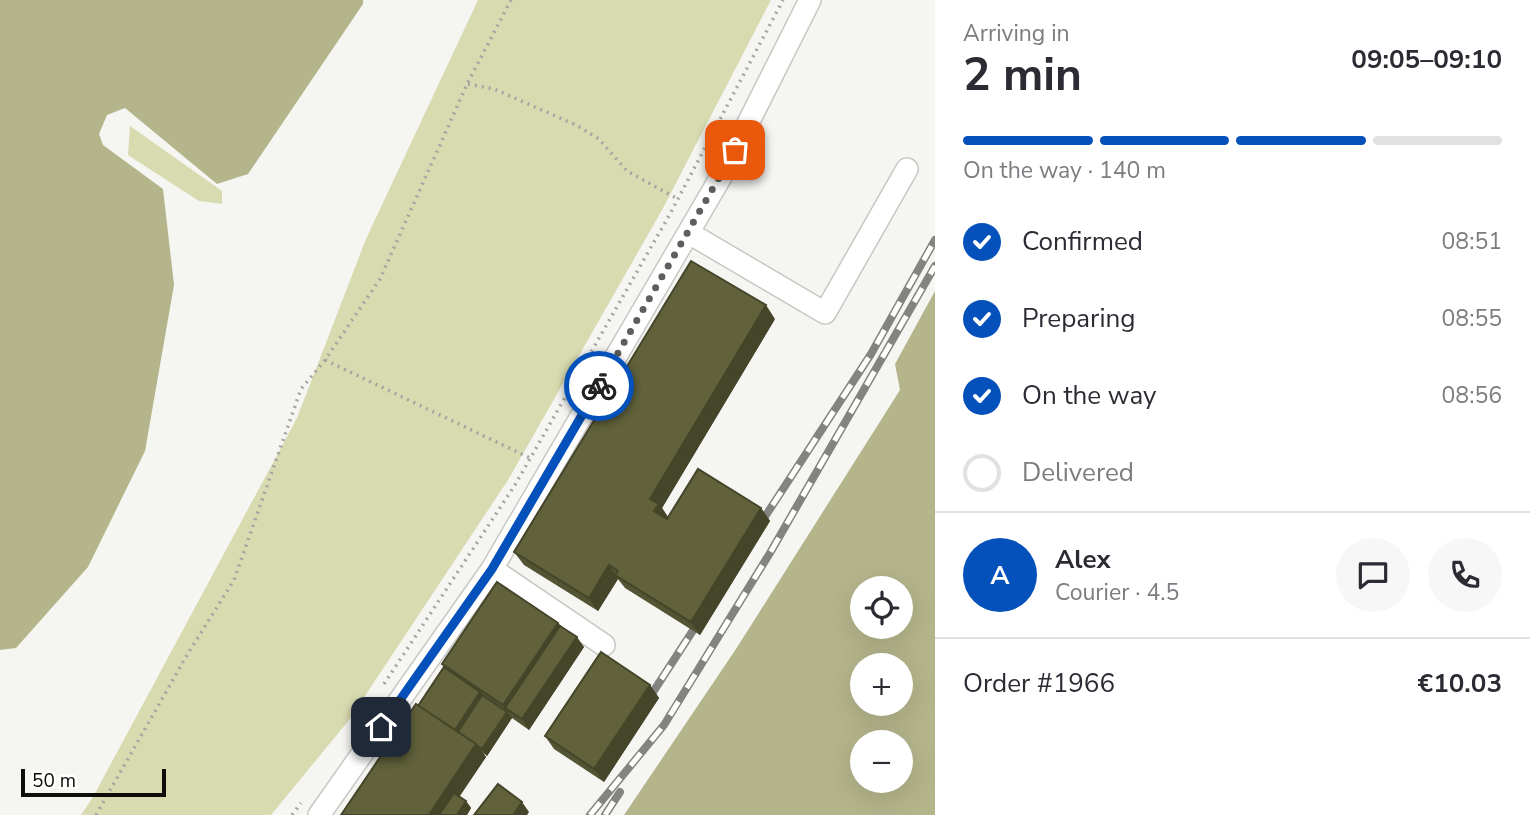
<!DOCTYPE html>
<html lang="en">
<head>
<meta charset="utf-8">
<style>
	body { margin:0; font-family:"Nunito Sans",sans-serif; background:#f7f7f7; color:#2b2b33; height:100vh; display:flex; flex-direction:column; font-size:26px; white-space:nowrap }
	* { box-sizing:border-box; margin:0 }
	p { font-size:23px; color:#7c7c81 }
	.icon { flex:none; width:38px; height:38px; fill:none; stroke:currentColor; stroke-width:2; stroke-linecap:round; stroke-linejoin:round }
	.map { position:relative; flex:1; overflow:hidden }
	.drawer { display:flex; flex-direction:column; background:#fff; width:595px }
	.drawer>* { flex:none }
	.buttons { position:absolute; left:850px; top:576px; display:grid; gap:14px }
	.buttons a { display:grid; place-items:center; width:63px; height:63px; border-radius:50%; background:#fff; box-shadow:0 7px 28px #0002; font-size:35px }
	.scale { position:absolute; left:21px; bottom:18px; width:145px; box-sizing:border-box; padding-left:7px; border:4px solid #0d0d0c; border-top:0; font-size:19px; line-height:24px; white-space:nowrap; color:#0d0d0c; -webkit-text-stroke:5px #fffffe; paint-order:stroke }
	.pin { position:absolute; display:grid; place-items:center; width:60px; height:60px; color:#fff; margin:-30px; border-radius:14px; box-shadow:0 4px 10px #0006 }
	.courier { position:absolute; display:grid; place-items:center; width:70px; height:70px; margin:-35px; border:5px solid #0551bb; border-radius:50%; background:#fff; color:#222; box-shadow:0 2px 9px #0007 }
	.headline em { font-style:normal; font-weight:700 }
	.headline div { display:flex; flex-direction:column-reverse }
	.headline { display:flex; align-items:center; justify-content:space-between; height:119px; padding:0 28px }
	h1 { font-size:46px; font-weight:700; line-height:52px }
	.bar { display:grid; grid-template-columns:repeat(4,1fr); gap:10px 7px; align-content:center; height:84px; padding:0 28px }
	.bar i { height:9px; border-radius:5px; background:#e1e1e2 }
	.bar .on { background:#0551bb }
	.bar p { grid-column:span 4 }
	.line { display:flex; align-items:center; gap:18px; padding:0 28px; border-top:2px solid #e1e1e2 }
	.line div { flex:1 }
	.round { display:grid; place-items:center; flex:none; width:74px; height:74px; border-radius:37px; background:#f7f7f7 }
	ol { padding:0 28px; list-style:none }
	li { display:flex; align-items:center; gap:21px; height:77px }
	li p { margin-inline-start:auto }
	li .icon { padding:7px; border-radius:50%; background:#0551bb; color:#fff; stroke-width:4 }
	li:last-child { color:#7c7c81 }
	li i { width:38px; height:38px; border:4px solid #e1e1e2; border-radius:50% }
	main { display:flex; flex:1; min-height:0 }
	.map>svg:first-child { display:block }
	.green { fill:#d8dab0 }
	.water { fill:#b4b58b; fill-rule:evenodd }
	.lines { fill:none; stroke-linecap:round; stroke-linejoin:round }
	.minor-casing { stroke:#c7c7c4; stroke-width:24 }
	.path { stroke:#a4a4a1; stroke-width:3.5; stroke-dasharray:2 5; stroke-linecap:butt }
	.minor { stroke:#fff; stroke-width:21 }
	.rail-casing { stroke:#838381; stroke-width:8 }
	.rail { stroke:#fffffe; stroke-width:5; stroke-dasharray:16; stroke-linecap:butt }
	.wall { fill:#535433 }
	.shaded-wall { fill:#444529 }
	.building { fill:#61623b; stroke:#444529; stroke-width:2 }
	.done { stroke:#5e5e5c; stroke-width:7; stroke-dasharray:0 12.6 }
	.route { stroke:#0551bb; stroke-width:9 }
</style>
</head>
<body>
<main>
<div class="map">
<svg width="935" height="815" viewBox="0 0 935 815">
	<rect width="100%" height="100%" fill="#f5f5f2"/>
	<!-- green -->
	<g class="green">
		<polygon points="478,0 771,0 662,210 508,480 349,720 271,815 81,815 93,797 297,418 366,239"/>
		<polygon points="130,126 222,191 222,204 199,201 128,155"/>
	</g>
	<!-- water -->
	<g class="water">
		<polygon points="0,0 363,0 363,4 248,174 217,184 125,108 107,115 99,134 103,145 163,189 174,285 145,451 88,567 16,648 0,650"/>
		<path d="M 935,291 L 935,815 L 624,815 L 736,649 L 900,390 L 895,364 ZM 863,588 L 901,588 L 901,626 L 863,626 ZM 863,665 L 901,665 L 901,704 L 863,704 ZM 863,742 L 901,742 L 901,780 L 863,780 Z"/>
	</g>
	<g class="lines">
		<!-- minor casing -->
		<g class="minor-casing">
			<g id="minor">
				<polyline points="689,233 825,313 907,169"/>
				<polyline points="492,569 604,645"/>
				<polyline points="319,815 492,569 722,175 810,0"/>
			</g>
		</g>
		<!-- path -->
		<g class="path">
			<polyline points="468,84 494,89 576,125 599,139 627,171 678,199"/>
			<polyline points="325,360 530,458"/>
			<polyline points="384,684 515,485 670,214 783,0"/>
			<polyline points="96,815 187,655 234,580 301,389 325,360 380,279 468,82 511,0"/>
			<polyline points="292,815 301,803"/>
		</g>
		<!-- minor -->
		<use href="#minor" class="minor"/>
		<!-- rail casing -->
		<g class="rail-casing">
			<g id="rail">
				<polyline points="755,532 871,354 935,240"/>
				<polyline points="644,706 703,615"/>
				<polyline points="590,815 664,725 770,553 935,266"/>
				<polyline points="605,815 620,792"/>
			</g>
		</g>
		<!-- rail -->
		<use href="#rail" class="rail"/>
	</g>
	<!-- wall -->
	<g class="wall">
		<polygon points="775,319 662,508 668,517 761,508 770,521 700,635 625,588 618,579 598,611 524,565 514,552"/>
		<polygon points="558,623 584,647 529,730 512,718 487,756 483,753 486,757 459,797 466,801 471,808 467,815 418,706 444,667 442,664"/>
		<polygon points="650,685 659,698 604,782 554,749 545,736"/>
	</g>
	<!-- shaded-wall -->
	<g class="shaded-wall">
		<polygon points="766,305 775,319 662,508 668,517 663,524 654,511 650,499"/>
		<polygon points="761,508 770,521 700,635 691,622"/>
		<polygon points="609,565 618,579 598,611 589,598"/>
		<polygon points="558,623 567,636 505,708 503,705"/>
		<polygon points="577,637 584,647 529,730 522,719"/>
		<polygon points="650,685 659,698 604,782 594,769"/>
		<polygon points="480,692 488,702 462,740 454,731"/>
		<polygon points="507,712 512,718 487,756 482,749"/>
		<polygon points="476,744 486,757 447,815 429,815"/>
		<polygon points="466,801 471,808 467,815 457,815"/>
		<polygon points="522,802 529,812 527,815 513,815"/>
	</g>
	<!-- building -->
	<g class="building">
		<polygon points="691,261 766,305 650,499 659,504 654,511 667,519 698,469 761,508 691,622 615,575 618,571 609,565 589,598 514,552"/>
		<polygon points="497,582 558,623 503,705 442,664"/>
		<polygon points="560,626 577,637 522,719 505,708"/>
		<polygon points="601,652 650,685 594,769 545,736"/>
		<polygon points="444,667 480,692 455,730 418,706"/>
		<polygon points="482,695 507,712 482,749 458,732"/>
		<polygon points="416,704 476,744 429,815 341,815"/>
		<polygon points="498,784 522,802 513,815 474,815"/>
		<polygon points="454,793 466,801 457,815 439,815"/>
	</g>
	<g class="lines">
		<!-- done -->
		<polyline class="done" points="599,386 735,150"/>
		<!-- route -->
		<polyline class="route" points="381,727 492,569 599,386"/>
	</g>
</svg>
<div class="buttons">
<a><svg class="icon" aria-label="locate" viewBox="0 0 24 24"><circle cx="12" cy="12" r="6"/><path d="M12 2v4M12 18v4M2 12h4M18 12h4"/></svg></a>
<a>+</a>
<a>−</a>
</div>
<div class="scale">50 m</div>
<div class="pin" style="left:735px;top:150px;background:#ea580c"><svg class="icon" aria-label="bag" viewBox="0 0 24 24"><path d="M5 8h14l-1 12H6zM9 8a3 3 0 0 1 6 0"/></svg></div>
<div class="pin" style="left:381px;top:727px;background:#1f2937"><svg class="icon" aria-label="home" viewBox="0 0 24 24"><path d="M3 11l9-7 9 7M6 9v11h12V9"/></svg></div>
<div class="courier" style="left:599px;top:386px"><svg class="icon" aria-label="bike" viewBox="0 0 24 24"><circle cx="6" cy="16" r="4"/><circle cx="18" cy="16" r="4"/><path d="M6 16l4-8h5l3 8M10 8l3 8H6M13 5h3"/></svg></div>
</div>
<section class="drawer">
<div class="headline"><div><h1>2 min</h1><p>Arriving in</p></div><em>09:05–09:10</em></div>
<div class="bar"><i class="on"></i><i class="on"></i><i class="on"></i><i></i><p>On the way · 140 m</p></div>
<ol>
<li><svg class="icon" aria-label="check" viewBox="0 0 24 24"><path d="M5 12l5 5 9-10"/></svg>Confirmed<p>08:51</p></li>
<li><svg class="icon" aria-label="check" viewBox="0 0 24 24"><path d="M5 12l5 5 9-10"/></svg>Preparing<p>08:55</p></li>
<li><svg class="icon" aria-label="check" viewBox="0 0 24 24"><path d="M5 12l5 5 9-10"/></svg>On the way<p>08:56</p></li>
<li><i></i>Delivered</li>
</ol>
<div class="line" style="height:126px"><b class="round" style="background:#0551bb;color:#fff">A</b><div><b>Alex</b><p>Courier · 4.5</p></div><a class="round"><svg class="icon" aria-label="chat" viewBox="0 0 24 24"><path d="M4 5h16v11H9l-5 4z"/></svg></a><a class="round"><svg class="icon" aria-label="phone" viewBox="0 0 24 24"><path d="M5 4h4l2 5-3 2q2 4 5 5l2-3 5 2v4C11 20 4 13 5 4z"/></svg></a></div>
<div class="line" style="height:91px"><div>Order #1966</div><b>€10.03</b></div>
</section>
</main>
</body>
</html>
